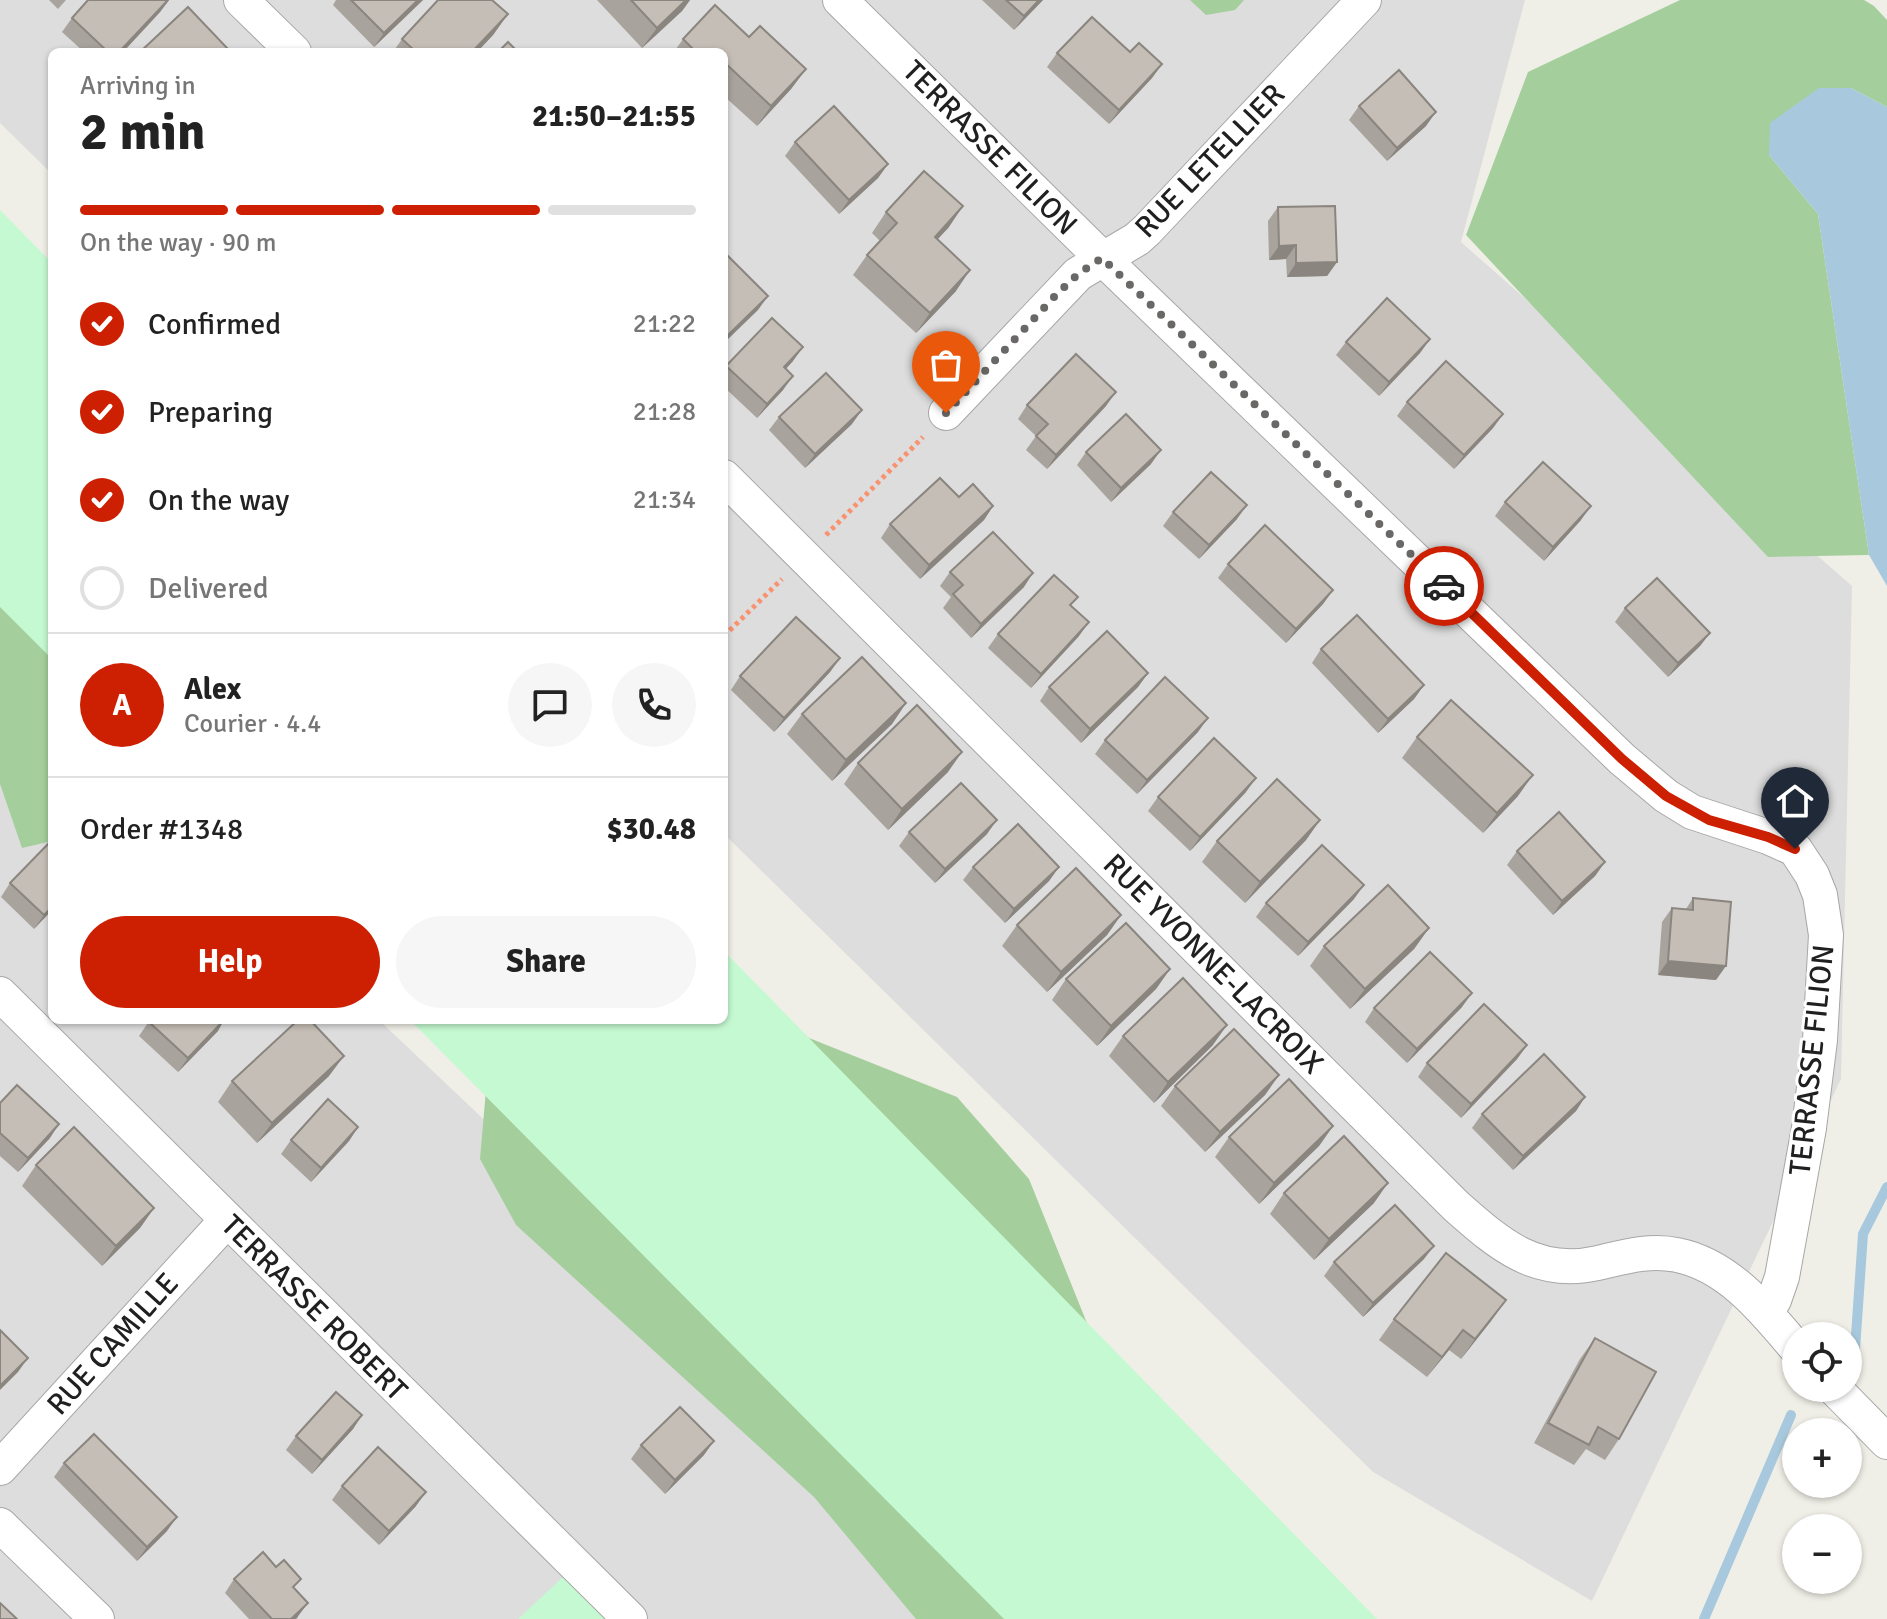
<!DOCTYPE html>
<html lang="en">
<head>
<meta charset="utf-8">
<style>
	body { margin:0; font-family:Signika,sans-serif; background:#f6f6f6; color:#222; height:100vh; display:flex; flex-direction:column; font-size:30px; white-space:nowrap }
	* { box-sizing:border-box; margin:0 }
	p { font-size:26px; color:#767676 }
	.icon { flex:none; width:44px; height:44px; fill:none; stroke:currentColor; stroke-width:2; stroke-linecap:round; stroke-linejoin:round }
	.map { position:relative; flex:1; overflow:hidden }
	.details { position:absolute; left:48px; top:48px; width:680px; height:976px; display:flex; flex-direction:column; background:#fff; border-radius:12px; box-shadow:0 2px 6px #0004 }
	.details>* { flex:none }
	.fabs { position:absolute; left:1782px; top:1322px; display:grid; gap:16px }
	.fabs a { display:grid; place-items:center; width:80px; height:80px; border-radius:50%; background:#fff; box-shadow:0 2px 6px #0004; font-size:40px }
	.pin { position:absolute; display:grid; place-items:center; width:68px; height:68px; color:#fff; margin:-82px -34px; border-radius:50% 50% 50% 0; rotate:-45deg; box-shadow:0 0 8px #0007 }
	.pin .icon { rotate:45deg }
	.courier { position:absolute; display:grid; place-items:center; width:80px; height:80px; margin:-40px; border:6px solid #cd2003; border-radius:50%; background:#fff; color:#222; box-shadow:0 2px 10px #0007 }
	.headline em { font-style:normal; font-weight:700 }
	.headline div { display:flex; flex-direction:column-reverse }
	.headline { display:flex; align-items:center; justify-content:space-between; height:136px; padding:0 32px }
	h1 { font-size:52px; font-weight:700; line-height:60px }
	.bar { display:grid; grid-template-columns:repeat(4,1fr); gap:12px 8px; align-content:center; height:96px; padding:0 32px }
	.bar i { height:10px; border-radius:6px; background:#e0e0e0 }
	.bar .on { background:#cd2003 }
	.bar p { grid-column:span 4 }
	.line { display:flex; align-items:center; gap:20px; padding:0 32px; border-top:2px solid #e0e0e0 }
	.line div { flex:1 }
	.round { display:grid; place-items:center; flex:none; width:84px; height:84px; border-radius:42px; background:#f6f6f6 }
	ol { padding:0 32px; list-style:none }
	li { display:flex; align-items:center; gap:24px; height:88px }
	li p { margin-inline-start:auto }
	li .icon { padding:8px; border-radius:50%; background:#cd2003; color:#fff; stroke-width:4 }
	li:last-child { color:#767676 }
	li i { width:44px; height:44px; border:4px solid #e0e0e0; border-radius:50% }
	.primary-button { display:flex; gap:16px; margin-top:auto; padding:16px 32px }
	.primary-button a { flex:1; height:92px; border-radius:48px; background:#cd2003; color:#fff; font-size:32px; font-weight:700; line-height:92px; text-align:center }
	.primary-button a+a { background:#f6f6f6; color:#222 }
	.map>svg:first-child { display:block }
	.residential { fill:#dedddd }
	.forest { fill:#a4cf9c }
	.park { fill:#c5f9d1 }
	.water { fill:#a8c9dd }
	.lines { fill:none; stroke-linecap:round; stroke-linejoin:round }
	.stream { stroke:#a8c9dd; stroke-width:10 }
	.street-casing { stroke:#a7a7a7; stroke-width:36 }
	.path { stroke:#f89270; stroke-width:5; stroke-dasharray:4 4; stroke-linecap:butt }
	.street { stroke:#fff; stroke-width:34 }
	.wall { fill:#a9a39d }
	.shaded-wall { fill:#8a857f }
	.building { fill:#c5beb6; stroke:#8a857f; stroke-width:2 }
	.done { stroke:#696866; stroke-width:8; stroke-dasharray:0 14.4 }
	.route { stroke:#cd2003; stroke-width:10 }
	.labels { text-anchor:middle; dominant-baseline:central; stroke-width:6; stroke-linejoin:round; paint-order:stroke }
	.street-label { font-size:30px; fill:#202020; stroke:#fff }
</style>
</head>
<body>
<div class="map">
<svg width="1887" height="1619" viewBox="0 0 1887 1619">
	<rect width="100%" height="100%" fill="#f0efe7"/>
	<!-- residential -->
	<g class="residential">
		<polygon points="0,0 1525,0 1461,242 1852,586 1841,1079 1592,1601 1373,1472 724,834 724,52 52,52 52,174 0,123"/>
		<polygon points="0,660 52,709 52,1020 379,1020 1010,1619 0,1619"/>
	</g>
	<!-- forest -->
	<g class="forest">
		<polygon points="1190,0 1244,0 1235,10 1206,15"/>
		<polygon points="1680,0 1864,0 1874,6 1887,20 1887,107 1851,88 1769,155 1818,214 1869,555 1768,557 1466,235 1528,72"/>
		<polygon points="52,329 52,841 22,848 0,784 0,347"/>
		<polygon points="724,1004 957,1097 1029,1179 1206,1619 916,1619 814,1497 516,1225 480,1159 492,1020 724,1020"/>
	</g>
	<!-- park -->
	<g class="park">
		<polygon points="0,210 52,263 52,659 0,607"/>
		<polygon points="724,951 1377,1619 1004,1619 410,1020 724,1020"/>
		<polygon points="564,1576 608,1619 518,1619"/>
	</g>
	<!-- water -->
	<polygon class="water" points="1819,88 1851,88 1887,107 1887,586 1869,555 1818,214 1769,155 1770,123"/>
	<g class="lines">
		<!-- stream -->
		<g class="stream">
			<polyline points="1854,1364 1863,1234 1887,1187"/>
			<polyline points="1704,1619 1791,1415"/>
		</g>
		<!-- street casing -->
		<g class="street-casing">
			<g id="street">
				<polyline points="241,0 294,52"/>
				<polyline points="840,0 1102,258 1622,759 1666,796 1692,812 1768,837 1795,849 1812,875 1820,895 1826,935 1820,1040 1809,1128 1782,1277 1774,1300 1765,1311"/>
				<polyline points="946,413 1078,274 1137,239 1147,230 1364,0"/>
				<path d="M 724,477 L 1456,1206 C 1499,1244 1536,1277 1598,1263 C 1624,1257 1649,1249 1677,1255 C 1728,1265 1764,1310 1796,1348"/>
				<polyline points="0,994 630,1619"/>
				<polyline points="1834,1388 1887,1442"/>
				<polyline points="0,1468 226,1221"/>
				<polyline points="0,1525 97,1619"/>
			</g>
		</g>
		<!-- path -->
		<g class="path">
			<polyline points="826,535 923,437"/>
			<polyline points="724,636 782,579"/>
		</g>
		<!-- street -->
		<use href="#street" class="street"/>
	</g>
	<!-- wall -->
	<g class="wall">
		<polygon points="49,0 66,0 58,9"/>
		<polygon points="169,0 160,12 123,52 84,52 62,32 72,18"/>
		<polygon points="336,0 423,0 374,47 333,5"/>
		<polygon points="597,0 690,0 682,11 642,48"/>
		<polygon points="982,0 1043,0 1014,30"/>
		<polygon points="508,14 493,35 477,52 393,52 402,39"/>
		<polygon points="749,37 806,69 791,89 757,126 724,96 724,52 674,52 683,39"/>
		<polygon points="1130,52 1162,64 1152,78 1109,124 1047,67 1057,53"/>
		<polygon points="1359,106 1426,126 1387,161 1349,120"/>
		<polygon points="795,142 888,164 878,178 839,214 785,156"/>
		<polygon points="1278,207 1337,262 1327,276 1287,277 1286,259 1269,260 1268,221"/>
		<polygon points="886,212 949,227 937,240 956,291 916,333 853,275 867,255 880,241 872,233"/>
		<polygon points="1430,339 1420,353 1379,396 1336,355 1346,342"/>
		<polygon points="793,361 786,369 783,390 757,418 724,387 724,369 726,366"/>
		<polygon points="1407,402 1503,414 1493,428 1454,469 1397,416"/>
		<polygon points="1027,405 1106,406 1047,469 1026,450 1036,436 1018,419"/>
		<polygon points="779,417 852,424 805,468 769,430"/>
		<polygon points="1086,452 1151,464 1111,502 1077,465"/>
		<polygon points="959,497 993,506 984,520 920,579 881,538 890,524"/>
		<polygon points="1505,502 1581,520 1544,561 1495,516"/>
		<polygon points="1173,512 1237,519 1199,559 1163,526"/>
		<polygon points="1228,564 1333,590 1323,604 1286,643 1218,578"/>
		<polygon points="950,572 1024,587 971,638 943,608 951,597 940,586"/>
		<polygon points="1071,606 1079,636 1031,688 988,648 998,634"/>
		<polygon points="1625,608 1710,633 1700,646 1668,677 1615,622"/>
		<polygon points="1321,649 1424,685 1414,699 1378,733 1312,663"/>
		<polygon points="840,658 830,672 774,732 731,690 740,676"/>
		<polygon points="1148,673 1138,687 1081,743 1040,701 1049,687"/>
		<polygon points="906,703 892,724 832,781 787,734 802,714"/>
		<polygon points="1198,732 1137,794 1095,754 1105,740"/>
		<polygon points="1417,737 1518,796 1483,833 1402,758"/>
		<polygon points="858,763 948,772 888,830 844,784"/>
		<polygon points="1246,792 1190,851 1148,811 1158,797"/>
		<polygon points="1320,820 1306,840 1245,903 1202,862 1217,841"/>
		<polygon points="909,832 987,834 935,883 899,846"/>
		<polygon points="52,844 52,910 34,929 1,897 10,883"/>
		<polygon points="1517,851 1605,862 1595,876 1553,915 1507,865"/>
		<polygon points="973,867 1059,867 1049,881 1005,923 963,880"/>
		<polygon points="1693,898 1716,980 1658,975 1662,922 1672,908 1686,909"/>
		<polygon points="1354,899 1298,956 1256,917 1266,903"/>
		<polygon points="1121,915 1107,935 1047,992 1002,946 1017,925"/>
		<polygon points="1429,928 1414,949 1350,1009 1310,966 1324,946"/>
		<polygon points="1170,969 1156,989 1097,1046 1052,1000 1066,979"/>
		<polygon points="1462,1007 1407,1063 1365,1022 1374,1008"/>
		<polygon points="150,1020 218,1031 178,1072 139,1036"/>
		<polygon points="1123,1036 1213,1045 1154,1103 1109,1056"/>
		<polygon points="1527,1045 1517,1059 1461,1118 1418,1077 1427,1063"/>
		<polygon points="1279,1075 1265,1095 1205,1152 1161,1106 1175,1086"/>
		<polygon points="329,1076 257,1143 218,1102 232,1081"/>
		<polygon points="1585,1097 1576,1111 1513,1170 1472,1128 1482,1114"/>
		<polygon points="0,1103 50,1138 18,1172 0,1156"/>
		<polygon points="1333,1126 1319,1146 1259,1204 1215,1157 1229,1137"/>
		<polygon points="358,1127 349,1141 311,1182 281,1154 291,1140"/>
		<polygon points="36,1165 154,1208 140,1228 102,1266 22,1186"/>
		<polygon points="1284,1193 1374,1203 1314,1260 1270,1214"/>
		<polygon points="1424,1259 1363,1317 1324,1276 1334,1262"/>
		<polygon points="1506,1300 1491,1321 1461,1359 1449,1350 1427,1377 1379,1340 1394,1319"/>
		<polygon points="1595,1338 1619,1439 1605,1460 1586,1449 1574,1465 1534,1443 1580,1359"/>
		<polygon points="362,1415 353,1429 312,1474 286,1450 296,1436"/>
		<polygon points="641,1445 704,1455 665,1494 631,1459"/>
		<polygon points="64,1463 167,1531 137,1561 54,1477"/>
		<polygon points="342,1486 416,1506 379,1545 332,1500"/>
		<polygon points="234,1579 294,1589 298,1617 296,1619 249,1619 225,1593"/>
	</g>
	<!-- shaded-wall -->
	<g class="shaded-wall">
		<polygon points="169,0 160,12 123,52 119,52"/>
		<polygon points="418,0 423,0 374,47 384,33"/>
		<polygon points="686,0 690,0 682,11 642,48 657,28"/>
		<polygon points="1039,0 1043,0 1014,30 1024,16"/>
		<polygon points="508,14 493,35 477,52 472,52"/>
		<polygon points="1162,64 1152,78 1109,124 1119,110"/>
		<polygon points="806,69 791,89 757,126 771,106"/>
		<polygon points="1436,112 1426,126 1387,161 1397,148"/>
		<polygon points="888,164 878,178 839,214 849,200"/>
		<polygon points="963,206 949,227 920,258 935,237"/>
		<polygon points="1296,245 1286,259 1269,260 1279,246"/>
		<polygon points="1337,262 1327,276 1287,277 1296,263"/>
		<polygon points="970,270 956,291 916,333 930,313"/>
		<polygon points="768,296 758,310 724,343 724,339"/>
		<polygon points="1430,339 1420,353 1379,396 1389,382"/>
		<polygon points="803,347 793,361 774,381 784,367"/>
		<polygon points="793,376 783,390 757,418 767,404"/>
		<polygon points="1116,392 1106,406 1047,469 1056,455"/>
		<polygon points="862,410 852,424 805,468 815,454"/>
		<polygon points="1503,414 1493,428 1454,469 1464,455"/>
		<polygon points="1161,450 1151,464 1111,502 1121,488"/>
		<polygon points="1247,505 1237,519 1199,559 1209,545"/>
		<polygon points="993,506 984,520 920,579 929,565"/>
		<polygon points="1591,506 1581,520 1544,561 1553,547"/>
		<polygon points="1033,573 1024,587 971,638 981,624"/>
		<polygon points="1333,590 1323,604 1286,643 1296,629"/>
		<polygon points="1089,622 1079,636 1031,688 1041,674"/>
		<polygon points="1710,633 1700,646 1668,677 1678,663"/>
		<polygon points="840,658 830,672 774,732 784,718"/>
		<polygon points="1148,673 1138,687 1081,743 1090,729"/>
		<polygon points="1424,685 1414,699 1378,733 1388,719"/>
		<polygon points="906,703 892,724 832,781 846,760"/>
		<polygon points="1208,718 1198,732 1137,794 1147,780"/>
		<polygon points="962,752 948,772 888,830 902,809"/>
		<polygon points="1533,775 1518,796 1483,833 1497,813"/>
		<polygon points="1256,778 1246,792 1190,851 1200,837"/>
		<polygon points="997,820 987,834 935,883 945,869"/>
		<polygon points="1320,820 1306,840 1245,903 1260,882"/>
		<polygon points="1605,862 1595,876 1553,915 1562,901"/>
		<polygon points="1059,867 1049,881 1005,923 1014,909"/>
		<polygon points="1364,885 1354,899 1298,956 1308,942"/>
		<polygon points="52,907 52,910 34,929 44,915"/>
		<polygon points="1121,915 1107,935 1047,992 1061,972"/>
		<polygon points="1429,928 1414,949 1350,1009 1365,989"/>
		<polygon points="1668,961 1726,966 1716,980 1658,975"/>
		<polygon points="1170,969 1156,989 1097,1046 1111,1026"/>
		<polygon points="1472,993 1462,1007 1407,1063 1417,1049"/>
		<polygon points="224,1020 218,1031 178,1072 188,1058"/>
		<polygon points="1227,1025 1213,1045 1154,1103 1168,1082"/>
		<polygon points="1527,1045 1517,1059 1461,1118 1471,1104"/>
		<polygon points="344,1056 329,1076 257,1143 272,1123"/>
		<polygon points="1279,1075 1265,1095 1205,1152 1220,1132"/>
		<polygon points="1585,1097 1576,1111 1513,1170 1523,1156"/>
		<polygon points="59,1124 50,1138 18,1172 28,1158"/>
		<polygon points="1333,1126 1319,1146 1259,1204 1274,1183"/>
		<polygon points="358,1127 349,1141 311,1182 321,1168"/>
		<polygon points="1388,1183 1374,1203 1314,1260 1329,1239"/>
		<polygon points="154,1208 140,1228 102,1266 116,1246"/>
		<polygon points="1434,1246 1424,1259 1363,1317 1373,1303"/>
		<polygon points="1506,1300 1491,1321 1461,1359 1475,1339"/>
		<polygon points="1463,1330 1449,1350 1427,1377 1442,1357"/>
		<polygon points="28,1358 18,1372 0,1390 0,1386"/>
		<polygon points="362,1415 353,1429 312,1474 322,1460"/>
		<polygon points="714,1441 704,1455 665,1494 675,1480"/>
		<polygon points="426,1492 416,1506 379,1545 389,1531"/>
		<polygon points="177,1517 167,1531 137,1561 147,1547"/>
		<polygon points="308,1603 296,1619 291,1619"/>
	</g>
	<!-- building -->
	<g class="building">
		<polygon points="88,0 168,0 119,52 108,52 72,18"/>
		<polygon points="351,0 418,0 384,33"/>
		<polygon points="438,0 492,0 508,14 472,52 416,52 402,39"/>
		<polygon points="631,0 686,0 657,28"/>
		<polygon points="1006,0 1039,0 1024,16"/>
		<polygon points="715,5 749,37 760,26 806,69 771,106 724,62 724,52 696,52 683,39"/>
		<polygon points="188,7 229,50 226,52 140,52"/>
		<polygon points="1092,17 1130,52 1139,43 1162,64 1119,110 1057,53"/>
		<polygon points="508,42 518,52 498,52"/>
		<polygon points="1399,70 1436,112 1397,148 1359,106"/>
		<polygon points="834,106 888,164 849,200 795,142"/>
		<polygon points="924,171 963,206 935,237 970,270 930,313 867,255 897,223 886,212"/>
		<polygon points="1335,206 1337,262 1296,263 1296,245 1279,246 1278,207"/>
		<polygon points="727,255 768,296 724,339 724,258"/>
		<polygon points="1387,298 1430,339 1389,382 1346,342"/>
		<polygon points="772,318 803,347 784,367 793,376 767,404 726,366"/>
		<polygon points="1076,354 1116,392 1056,455 1036,436 1048,424 1027,405"/>
		<polygon points="1446,361 1503,414 1464,455 1407,402"/>
		<polygon points="826,373 862,410 815,454 779,417"/>
		<polygon points="1126,414 1161,450 1121,488 1086,452"/>
		<polygon points="1543,462 1591,506 1553,547 1505,502"/>
		<polygon points="1211,472 1247,505 1209,545 1173,512"/>
		<polygon points="940,478 959,497 973,484 993,506 929,565 890,524"/>
		<polygon points="1265,525 1333,590 1296,629 1228,564"/>
		<polygon points="993,532 1033,573 981,624 953,594 963,585 950,572"/>
		<polygon points="1054,575 1078,597 1070,605 1089,622 1041,674 998,634"/>
		<polygon points="1657,578 1710,633 1678,663 1625,608"/>
		<polygon points="1357,615 1424,685 1388,719 1321,649"/>
		<polygon points="796,617 840,658 784,718 740,676"/>
		<polygon points="1107,631 1148,673 1090,729 1049,687"/>
		<polygon points="862,657 906,703 846,760 802,714"/>
		<polygon points="1165,677 1208,718 1147,780 1105,740"/>
		<polygon points="1451,700 1533,775 1497,813 1417,737"/>
		<polygon points="917,705 962,752 902,809 858,763"/>
		<polygon points="1214,738 1256,778 1200,837 1158,797"/>
		<polygon points="1277,779 1320,820 1260,882 1217,841"/>
		<polygon points="961,783 997,820 945,869 909,832"/>
		<polygon points="1559,812 1605,862 1562,901 1517,851"/>
		<polygon points="1018,824 1059,867 1014,909 973,867"/>
		<polygon points="50,842 52,844 52,907 44,915 10,883"/>
		<polygon points="1322,845 1364,885 1308,942 1266,903"/>
		<polygon points="1076,868 1121,915 1061,972 1017,925"/>
		<polygon points="1388,885 1429,928 1365,989 1324,946"/>
		<polygon points="1693,898 1731,902 1726,966 1668,961 1672,908 1693,910"/>
		<polygon points="1126,923 1170,969 1111,1026 1066,979"/>
		<polygon points="1430,952 1472,993 1417,1049 1374,1008"/>
		<polygon points="1183,978 1227,1025 1168,1082 1123,1036"/>
		<polygon points="1484,1004 1527,1045 1471,1104 1427,1063"/>
		<polygon points="150,1020 224,1020 188,1058 149,1022"/>
		<polygon points="298,1020 310,1020 344,1056 272,1123 232,1081"/>
		<polygon points="1234,1029 1279,1075 1220,1132 1175,1086"/>
		<polygon points="1544,1054 1585,1097 1523,1156 1482,1114"/>
		<polygon points="1289,1079 1333,1126 1274,1183 1229,1137"/>
		<polygon points="17,1085 59,1124 28,1158 0,1133 0,1103"/>
		<polygon points="328,1099 358,1127 321,1168 291,1140"/>
		<polygon points="74,1127 154,1208 116,1246 36,1165"/>
		<polygon points="1344,1136 1388,1183 1329,1239 1284,1193"/>
		<polygon points="1395,1205 1434,1246 1373,1303 1334,1262"/>
		<polygon points="1446,1253 1506,1300 1475,1339 1463,1330 1442,1357 1394,1319"/>
		<polygon points="0,1330 28,1358 0,1386"/>
		<polygon points="1595,1338 1656,1372 1619,1439 1598,1427 1589,1445 1548,1423"/>
		<polygon points="336,1392 362,1415 322,1460 296,1436"/>
		<polygon points="680,1407 714,1441 675,1480 641,1445"/>
		<polygon points="94,1434 177,1517 147,1547 64,1463"/>
		<polygon points="378,1447 426,1492 389,1531 342,1486"/>
		<polygon points="263,1552 276,1567 284,1560 301,1579 293,1587 308,1603 291,1619 272,1619 234,1579"/>
		<polygon points="0,1603 17,1619 0,1619"/>
	</g>
	<g class="lines">
		<!-- done -->
		<polyline class="done" points="946,413 1055,296 1078,274 1102,258 1444,586"/>
		<!-- route -->
		<polyline class="route" points="1444,586 1622,759 1666,796 1709,820 1768,837 1795,849"/>
	</g>
	<g class="labels">
		<!-- street labels -->
		<g class="street-label">
			<text transform="translate(990 148) rotate(45)">TERRASSE FILION</text>
			<text transform="translate(1210 161) rotate(-46)">RUE LETELLIER</text>
			<text transform="translate(1213 964) rotate(45)">RUE YVONNE-LACROIX</text>
			<text transform="translate(1812 1060) rotate(-84)">TERRASSE FILION</text>
			<text transform="translate(314 1308) rotate(45)">TERRASSE ROBERT</text>
			<text transform="translate(113 1344) rotate(-48)">RUE CAMILLE</text>
		</g>
	</g>
</svg>
<div class="fabs">
<a><svg class="icon" aria-label="locate" viewBox="0 0 24 24"><circle cx="12" cy="12" r="6"/><path d="M12 2v4M12 18v4M2 12h4M18 12h4"/></svg></a>
<a>+</a>
<a>−</a>
</div>
<div class="pin" style="left:946px;top:413px;background:#ea580c"><svg class="icon" aria-label="bag" viewBox="0 0 24 24"><path d="M5 8h14l-1 12H6zM9 8a3 3 0 0 1 6 0"/></svg></div>
<div class="pin" style="left:1795px;top:849px;background:#1f2937"><svg class="icon" aria-label="home" viewBox="0 0 24 24"><path d="M3 11l9-7 9 7M6 9v11h12V9"/></svg></div>
<div class="courier" style="left:1444px;top:586px"><svg class="icon" aria-label="car" viewBox="0 0 24 24"><path d="M5 17H2v-5l4-1 3-4h7l3 4 3 1v5h-3M9 17h6M6 11h13"/><circle cx="7" cy="17" r="2"/><circle cx="17" cy="17" r="2"/></svg></div>
<section class="details">
<div class="headline"><div><h1>2 min</h1><p>Arriving in</p></div><em>21:50–21:55</em></div>
<div class="bar"><i class="on"></i><i class="on"></i><i class="on"></i><i></i><p>On the way · 90 m</p></div>
<ol>
<li><svg class="icon" aria-label="check" viewBox="0 0 24 24"><path d="M5 12l5 5 9-10"/></svg>Confirmed<p>21:22</p></li>
<li><svg class="icon" aria-label="check" viewBox="0 0 24 24"><path d="M5 12l5 5 9-10"/></svg>Preparing<p>21:28</p></li>
<li><svg class="icon" aria-label="check" viewBox="0 0 24 24"><path d="M5 12l5 5 9-10"/></svg>On the way<p>21:34</p></li>
<li><i></i>Delivered</li>
</ol>
<div class="line" style="height:144px"><b class="round" style="background:#cd2003;color:#fff">A</b><div><b>Alex</b><p>Courier · 4.4</p></div><a class="round"><svg class="icon" aria-label="chat" viewBox="0 0 24 24"><path d="M4 5h16v11H9l-5 4z"/></svg></a><a class="round"><svg class="icon" aria-label="phone" viewBox="0 0 24 24"><path d="M5 4h4l2 5-3 2q2 4 5 5l2-3 5 2v4C11 20 4 13 5 4z"/></svg></a></div>
<div class="line" style="height:104px"><div>Order #1348</div><b>$30.48</b></div>
<div class="primary-button"><a>Help</a><a>Share</a></div>
</section>
</div>
</body>
</html>
